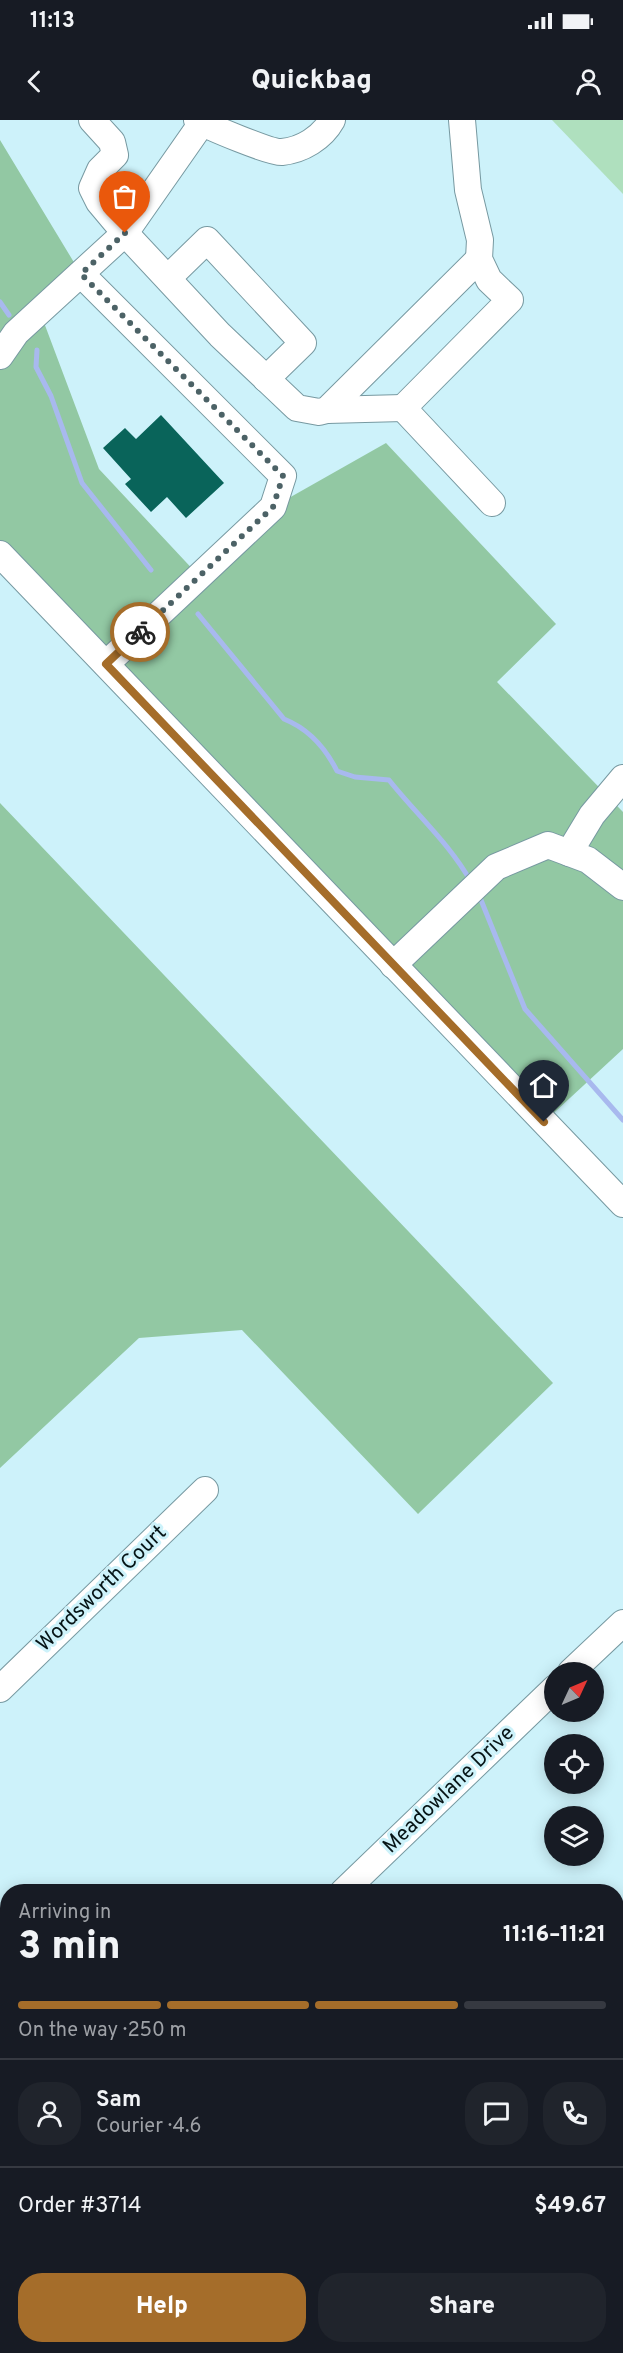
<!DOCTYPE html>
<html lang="en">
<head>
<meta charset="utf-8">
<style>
	body { margin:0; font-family:Overpass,sans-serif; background:#20242c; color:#f1f3f6; height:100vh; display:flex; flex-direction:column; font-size:22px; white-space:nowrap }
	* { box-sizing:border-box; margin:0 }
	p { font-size:20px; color:#9ea1a6 }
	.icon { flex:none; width:33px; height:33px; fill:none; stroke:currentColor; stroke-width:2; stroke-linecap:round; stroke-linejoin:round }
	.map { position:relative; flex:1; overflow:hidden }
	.details { position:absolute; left:0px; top:1764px; width:624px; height:470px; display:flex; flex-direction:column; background:#171b24; border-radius:24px 24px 0 0; box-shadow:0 3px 15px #0003 }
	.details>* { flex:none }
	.needle { width:39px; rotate:46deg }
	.fabs { position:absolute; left:544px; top:1542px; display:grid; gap:12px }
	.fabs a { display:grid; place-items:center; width:60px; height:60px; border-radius:50%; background:#171b24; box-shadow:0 3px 15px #0003; font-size:30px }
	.pin { position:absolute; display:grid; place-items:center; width:51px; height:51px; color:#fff; margin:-62px -26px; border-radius:50% 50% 50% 0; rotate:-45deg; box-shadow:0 0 6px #0007 }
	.pin .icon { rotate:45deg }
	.courier { position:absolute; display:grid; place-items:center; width:60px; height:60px; margin:-30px; border:4px solid #a56d2a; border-radius:50%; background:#fff; color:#222; box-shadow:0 2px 8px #0007 }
	.headline em { font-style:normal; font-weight:800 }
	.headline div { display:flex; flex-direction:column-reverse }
	.headline { display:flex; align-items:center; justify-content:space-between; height:102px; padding:0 18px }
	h1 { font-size:39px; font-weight:800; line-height:45px }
	.bar { display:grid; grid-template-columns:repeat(4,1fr); gap:9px 6px; align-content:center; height:72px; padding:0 18px }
	.bar i { height:8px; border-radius:4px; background:#363941 }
	.bar .current { background:#a56d2a }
	.bar p { grid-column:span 4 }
	.line { display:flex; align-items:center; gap:15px; padding:0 18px; border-top:2px solid #363941 }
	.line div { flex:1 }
	.round { display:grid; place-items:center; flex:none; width:63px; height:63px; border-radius:24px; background:#20242c }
	.cta { display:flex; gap:12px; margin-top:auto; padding:12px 18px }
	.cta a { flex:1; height:69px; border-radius:24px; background:#a56d2a; color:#fff; font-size:24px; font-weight:800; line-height:69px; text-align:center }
	.cta a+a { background:#20242c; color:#f1f3f6 }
	.status { display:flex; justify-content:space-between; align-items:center; height:42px; padding:0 30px; background:#171b24; direction:ltr }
	.status svg { height:16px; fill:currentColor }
	header { display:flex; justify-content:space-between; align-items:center; height:78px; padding:0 18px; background:#171b24; font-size:27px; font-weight:800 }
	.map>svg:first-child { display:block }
	.green { fill:#afe0be }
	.forest { fill:#92c8a3 }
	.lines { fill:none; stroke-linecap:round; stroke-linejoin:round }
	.stream { stroke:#a8b9ee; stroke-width:5 }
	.building { fill:#09645a }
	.minor-casing { stroke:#7799a1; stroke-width:28 }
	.minor { stroke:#fff; stroke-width:26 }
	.done { stroke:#4c6266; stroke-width:6; stroke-dasharray:0 10.8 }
	.route { stroke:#a56d2a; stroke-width:8 }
	.labels { text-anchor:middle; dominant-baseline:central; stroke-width:6; stroke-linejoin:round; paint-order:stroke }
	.street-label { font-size:21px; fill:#061416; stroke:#cdf2fa }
</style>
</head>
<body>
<div class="status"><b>11:13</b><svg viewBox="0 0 49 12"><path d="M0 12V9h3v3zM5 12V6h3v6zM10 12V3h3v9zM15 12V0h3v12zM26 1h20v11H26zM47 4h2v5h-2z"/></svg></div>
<header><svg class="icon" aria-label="back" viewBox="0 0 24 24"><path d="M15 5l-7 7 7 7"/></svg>Quickbag<svg class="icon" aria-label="person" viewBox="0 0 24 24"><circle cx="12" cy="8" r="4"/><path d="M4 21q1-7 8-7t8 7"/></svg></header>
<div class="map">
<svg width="623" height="2233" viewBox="0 0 623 2233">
	<rect width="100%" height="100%" fill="#cdf2fa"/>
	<!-- green -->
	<polygon class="green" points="552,0 623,0 623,74"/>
	<!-- forest -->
	<g class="forest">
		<polygon points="0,20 81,154 40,192 99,349 199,456 273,387 386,323 556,504 497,562 623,692 623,929 544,1002 0,434 0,236 10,222 0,211"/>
		<polygon points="0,683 553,1263 418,1394 242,1210 139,1218 0,1348"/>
		<polygon points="623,1834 623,1883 617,1891 617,1838"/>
		<polygon points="113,2226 298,2226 232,2228 226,2233 117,2233"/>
	</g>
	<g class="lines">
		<!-- stream -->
		<g class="stream">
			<polyline points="0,182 9,195"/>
			<polyline points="37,230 36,247 51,276 82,363 151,450"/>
			<path d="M 198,494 L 284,599 C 309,609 325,627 337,651 L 355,657 L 389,660 C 416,694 450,724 471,762"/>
			<polyline points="479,775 525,889 623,1000"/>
		</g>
	</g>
	<!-- building -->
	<g class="building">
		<polygon points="161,295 224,363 186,398 167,377 151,392 125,364 131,359 103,328 125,308 136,319"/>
		<polygon points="623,1979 623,2021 616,2027 616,1985"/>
		<polygon points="352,2226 357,2232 363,2226 369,2226 376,2233 345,2233"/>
	</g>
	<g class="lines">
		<!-- minor casing -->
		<g class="minor-casing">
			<g id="minor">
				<polyline points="92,0 112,22 115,35 100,50 92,68 99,82 125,113 204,0"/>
				<path d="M 197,0 C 209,7 271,33 282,32 C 302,30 322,18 332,0"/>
				<polyline points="462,0 468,70 480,120 479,139 489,160 510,180 403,288 492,383"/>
				<polyline points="81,154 283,356 273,387 106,544"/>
				<polyline points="168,158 207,120 303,223 266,259"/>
				<polyline points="0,236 16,213 125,113 220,215 297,288 319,292 327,290 479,139"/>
				<polyline points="327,290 403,288"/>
				<polyline points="0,434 623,1084"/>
				<polyline points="569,733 592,695 623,658"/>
				<polyline points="393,845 496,747 548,725 588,740 623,767"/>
				<polyline points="571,1552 623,1503"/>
				<polyline points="0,1569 205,1370"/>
				<polyline points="343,1772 555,1568"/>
				<polyline points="0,2100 8,2092"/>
				<polyline points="616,2128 623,2122"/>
				<polyline points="564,2226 571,2233"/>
				<polyline points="508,2233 515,2226"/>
			</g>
		</g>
		<!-- minor -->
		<use href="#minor" class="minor"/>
	</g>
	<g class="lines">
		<!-- done -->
		<polyline class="done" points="125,113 81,154 283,356 273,387 140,512"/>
		<!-- route -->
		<polyline class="route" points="140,512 106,544 544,1002"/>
	</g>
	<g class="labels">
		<!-- street labels -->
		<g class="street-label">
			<text transform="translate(102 1469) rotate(-44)">Wordsworth Court</text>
			<text transform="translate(449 1670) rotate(-44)">Meadowlane Drive</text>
		</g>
	</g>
</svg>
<div class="fabs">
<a><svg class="needle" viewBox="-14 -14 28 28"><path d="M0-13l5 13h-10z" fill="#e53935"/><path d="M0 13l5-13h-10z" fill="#9ea1a6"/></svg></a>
<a><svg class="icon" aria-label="locate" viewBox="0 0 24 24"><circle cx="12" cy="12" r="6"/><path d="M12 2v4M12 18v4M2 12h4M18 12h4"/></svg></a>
<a><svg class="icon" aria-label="layers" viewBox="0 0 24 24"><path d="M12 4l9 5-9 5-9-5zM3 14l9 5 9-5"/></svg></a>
</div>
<div class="pin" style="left:125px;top:113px;background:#ea580c"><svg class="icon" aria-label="bag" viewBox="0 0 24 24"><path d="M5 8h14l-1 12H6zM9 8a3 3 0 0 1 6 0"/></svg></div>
<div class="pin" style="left:544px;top:1002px;background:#1f2937"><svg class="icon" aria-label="home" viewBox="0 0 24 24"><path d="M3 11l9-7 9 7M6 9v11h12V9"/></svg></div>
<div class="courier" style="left:140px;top:512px"><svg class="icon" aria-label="bike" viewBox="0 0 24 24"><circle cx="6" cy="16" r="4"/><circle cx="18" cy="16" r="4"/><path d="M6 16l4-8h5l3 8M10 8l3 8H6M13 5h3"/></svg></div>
<section class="details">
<div class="headline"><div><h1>3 min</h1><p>Arriving in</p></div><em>11:16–11:21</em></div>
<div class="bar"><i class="current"></i><i class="current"></i><i class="current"></i><i></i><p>On the way · 250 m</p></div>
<div class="line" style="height:108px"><a class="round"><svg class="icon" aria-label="person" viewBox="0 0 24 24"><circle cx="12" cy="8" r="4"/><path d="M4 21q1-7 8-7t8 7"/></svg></a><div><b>Sam</b><p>Courier · 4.6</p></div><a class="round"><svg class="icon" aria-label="chat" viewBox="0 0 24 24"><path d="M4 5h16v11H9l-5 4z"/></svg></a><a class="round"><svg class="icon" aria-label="phone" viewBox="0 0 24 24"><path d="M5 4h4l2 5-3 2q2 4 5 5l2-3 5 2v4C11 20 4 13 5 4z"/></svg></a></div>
<div class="line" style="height:78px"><div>Order #3714</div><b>$49.67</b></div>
<div class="cta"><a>Help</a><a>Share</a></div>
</section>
</div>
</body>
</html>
